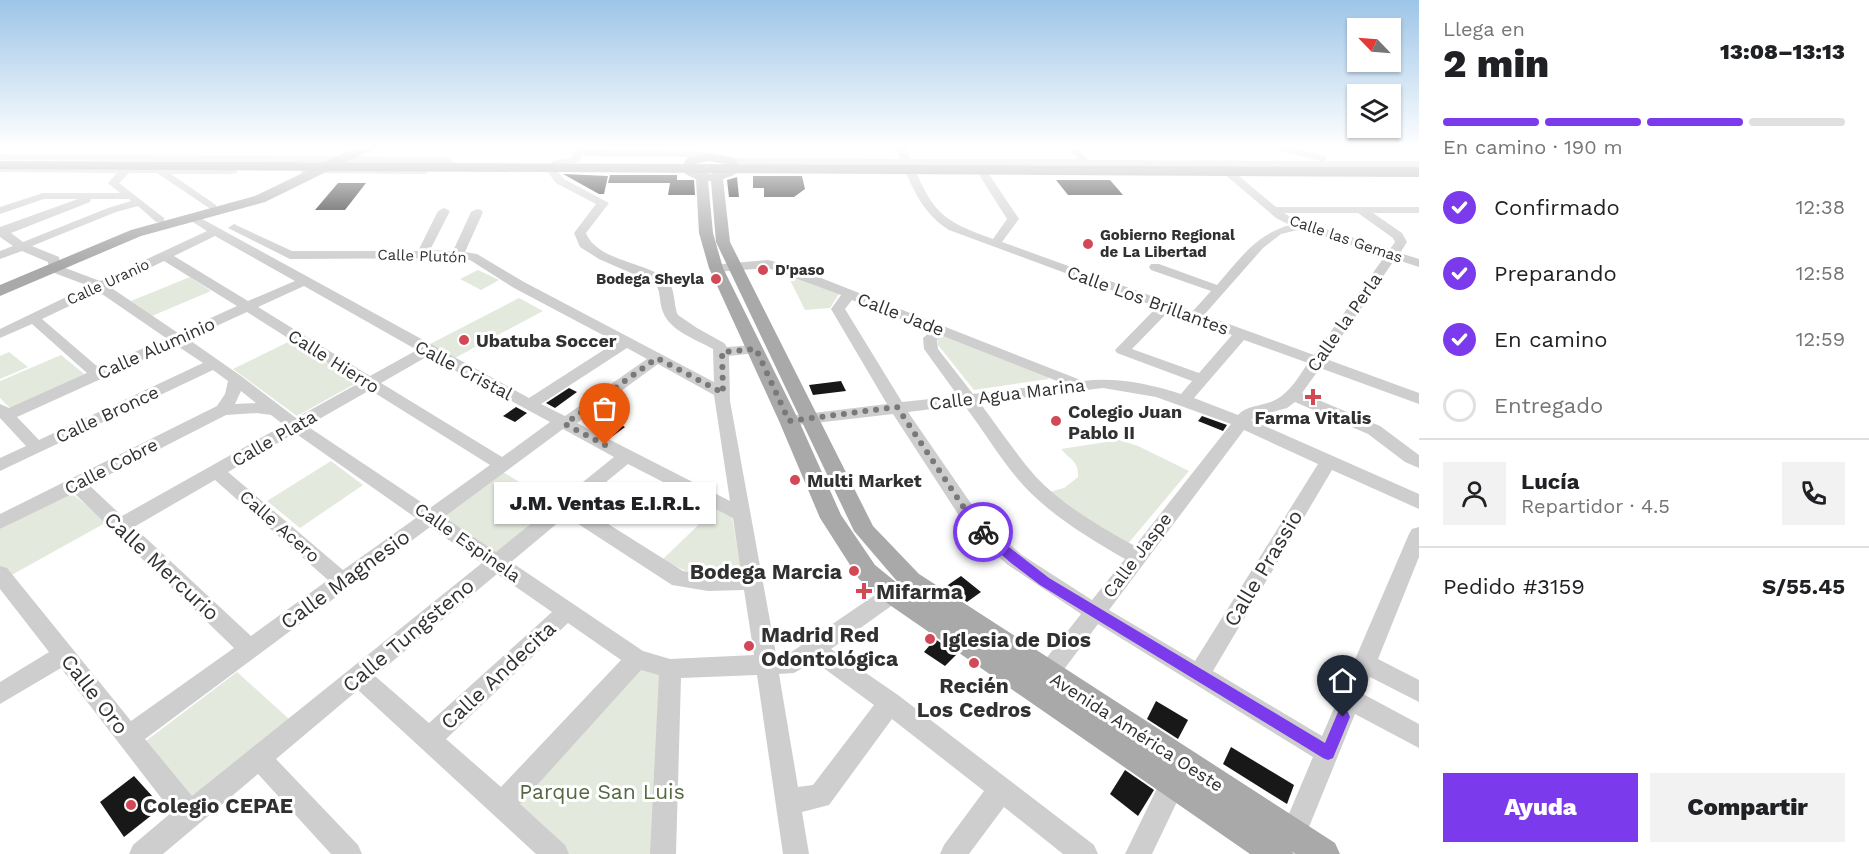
<!DOCTYPE html>
<html lang="es">
<head>
<meta charset="utf-8">
<style>
	body { margin:0; font-family:"Work Sans",sans-serif; background:#f2f2f2; color:#202124; height:100vh; display:flex; flex-direction:column; font-size:22px; white-space:nowrap }
	* { box-sizing:border-box; margin:0 }
	p { font-size:20px; color:#757577 }
	.icon { flex:none; width:33px; height:33px; fill:none; stroke:currentColor; stroke-width:2; stroke-linecap:round; stroke-linejoin:round }
	.map { position:relative; flex:1; overflow:hidden }
	.side { display:flex; flex-direction:column; background:#fff; width:450px }
	.side>* { flex:none }
	.needle { width:39px; rotate:295deg }
	.fabs { position:absolute; left:1347px; top:18px; display:grid; gap:12px }
	.fabs a { display:grid; place-items:center; width:54px; height:54px; border-radius:0px; background:#fff; box-shadow:0 2px 4px #0004; font-size:30px }
	.pin { position:absolute; display:grid; place-items:center; width:51px; height:51px; color:#fff; margin:-62px -26px; border-radius:50% 50% 50% 0; rotate:-45deg; box-shadow:0 0 6px #0007 }
	.pin .icon { rotate:45deg }
	.courier { position:absolute; display:grid; place-items:center; width:60px; height:60px; margin:-30px; border:4px solid #7c3aed; border-radius:50%; background:#fff; color:#222; box-shadow:0 2px 8px #0007 }
	.bubble { position:absolute; height:42px; border-radius:0px; background:#fff; box-shadow:0 2px 4px #0004; font-size:20px; font-weight:800; line-height:42px; text-align:center }
	.head em { font-style:normal; font-weight:800 }
	.head div { display:flex; flex-direction:column-reverse }
	.head { display:flex; align-items:center; justify-content:space-between; height:102px; padding:0 24px }
	h1 { font-size:39px; font-weight:800; line-height:45px }
	.bar { display:grid; grid-template-columns:repeat(4,1fr); gap:9px 6px; align-content:center; height:72px; padding:0 24px }
	.bar i { height:8px; border-radius:4px; background:#e0e0e0 }
	.bar .active { background:#7c3aed }
	.bar p { grid-column:span 4 }
	.line { display:flex; align-items:center; gap:15px; padding:0 24px; border-top:2px solid #e0e0e0 }
	.line div { flex:1 }
	.round { display:grid; place-items:center; flex:none; width:63px; height:63px; border-radius:0px; background:#f2f2f2 }
	ol { padding:0 24px; list-style:none }
	li { display:flex; align-items:center; gap:18px; height:66px }
	li p { margin-inline-start:auto }
	li .icon { padding:6px; border-radius:50%; background:#7c3aed; color:#fff; stroke-width:4 }
	li:last-child { color:#757577 }
	li i { width:33px; height:33px; border:3px solid #e0e0e0; border-radius:50% }
	.button { display:flex; gap:12px; margin-top:auto; padding:12px 24px }
	.button a { flex:1; height:69px; border-radius:0px; background:#7c3aed; color:#fff; font-size:24px; font-weight:800; line-height:69px; text-align:center }
	.button a+a { background:#f2f2f2; color:#202124 }
	main { display:flex; flex:1; min-height:0 }
	.map>svg:first-child { display:block }
	.green { fill:#e4e9de }
	.building { fill:#181818 }
	.lines { fill:none; stroke-linecap:round; stroke-linejoin:round }
	.minor { fill:#cecece; fill-rule:evenodd }
	.major { fill:#a9a9a9; fill-rule:evenodd }
	.highway { fill:#989898; fill-rule:evenodd }
	.route { fill:#7c3aed }
	.done { stroke:#797979; stroke-width:6; stroke-dasharray:0 10.8 }
	.poi-dot { fill:#d34856; stroke:#fff; stroke-width:2 }
	.labels { text-anchor:middle; dominant-baseline:central; stroke-width:6; stroke-linejoin:round; paint-order:stroke }
	.far-poi-label { font-size:15px; font-weight:bold; fill:#313131; stroke:#fff; text-anchor:start }
	.far-street-label { font-size:15px; fill:#313131; stroke:#fff }
	.street-label { font-size:18px; fill:#313131; stroke:#fff }
	.poi-label { font-size:18px; font-weight:bold; fill:#313131; stroke:#fff; text-anchor:start }
	.near-street-label { font-size:21px; fill:#313131; stroke:#fff }
	.near-poi-label { font-size:21px; font-weight:bold; fill:#313131; stroke:#fff; text-anchor:start }
	.near-park-label { font-size:21px; fill:#556843; stroke:#fff }
</style>
</head>
<body>
<main>
<div class="map">
<svg width="1419" height="854" viewBox="0 0 1419 854">
	<rect width="100%" height="100%" fill="#fff"/>
	<!-- green -->
	<g class="green">
		<polygon points="478,270 499,280 481,290 460,279"/>
		<polygon points="787,274 839,294 830,308 805,310"/>
		<polygon points="190,277 211,291 152,316 131,301"/>
		<polygon points="519,298 543,311 453,359 430,344"/>
		<polygon points="946,335 1047,377 1049,379 974,390 938,345 938,339"/>
		<polygon points="290,341 358,382 297,416 233,369"/>
		<polygon points="9,352 28,367 0,379 0,356"/>
		<polygon points="61,355 88,377 13,411 0,398 0,381"/>
		<path d="M 1119,440 L 1138,446 L 1189,471 L 1126,546 L 1049,492 L 1064,488 L 1078,477 C 1079,461 1070,460 1061,449 Z"/>
		<polygon points="331,461 363,485 300,528 267,501"/>
		<polygon points="503,472 558,506 495,557 438,516"/>
		<polygon points="70,492 107,522 8,577 0,568 0,529"/>
		<polygon points="716,508 732,516 742,576 697,576 662,560"/>
		<polygon points="637,659 670,669 663,854 556,854 502,805"/>
		<polygon points="237,672 289,719 188,800 138,747"/>
	</g>
	<!-- building -->
	<g class="building">
		<polygon points="563,174 608,176 604,194 599,194"/>
		<polygon points="610,175 677,175 677,180 694,180 695,195 668,195 670,183 608,183"/>
		<polygon points="753,176 802,176 805,189 794,197 764,197 764,188 753,188"/>
		<polygon points="737,177 739,197 729,197 727,180"/>
		<polygon points="1056,180 1110,180 1123,195 1068,195"/>
		<polygon points="338,183 366,183 345,210 315,210"/>
		<polygon points="841,381 846,391 813,395 809,385"/>
		<polygon points="569,388 577,392 555,408 546,403"/>
		<polygon points="516,407 527,413 515,422 503,416"/>
		<polygon points="1202,416 1227,425 1223,431 1198,421"/>
		<polygon points="609,418 625,427 613,436 597,427"/>
		<polygon points="961,576 981,592 967,602 945,587"/>
		<polygon points="935,639 957,654 945,666 924,652"/>
		<polygon points="1156,701 1188,720 1178,739 1147,719"/>
		<polygon points="1231,747 1294,785 1287,804 1223,764"/>
		<polygon points="1125,770 1154,790 1138,816 1110,794"/>
		<polygon points="134,776 162,807 124,837 100,802"/>
	</g>
	<g class="lines">
		<!-- minor -->
		<g class="minor">
			<path d="M 575,148 L 585,148 L 584,150 L 701,151 L 706,154 L 701,157 L 582,156 L 579,162 L 560,165 L 557,171 L 564,179 L 609,203 L 586,233 C 597,261 646,262 666,279 C 676,288 673,304 678,315 L 697,328 L 724,343 L 727,347 L 756,345 L 763,349 L 756,353 L 729,356 L 730,401 L 776,654 L 790,653 L 894,582 L 901,580 L 908,582 L 911,588 L 908,594 L 831,649 L 898,695 L 1094,845 L 1098,854 L 1063,854 L 1004,807 L 969,854 L 940,854 L 944,845 L 984,791 L 892,719 L 829,805 L 802,812 L 809,854 L 783,854 L 757,675 L 681,678 L 676,854 L 650,854 L 659,675 L 641,670 L 520,804 L 565,845 L 569,854 L 536,854 L 358,690 L 276,759 L 358,845 L 362,854 L 331,854 L 258,774 L 163,854 L 129,854 L 133,845 L 172,812 L 61,668 L 0,704 L 0,682 L 49,652 L 0,589 L 0,566 L 7,568 L 131,721 L 234,648 L 74,493 L 0,529 L 0,514 L 217,406 L 225,394 L 228,381 L 213,370 L 0,471 L 0,458 L 26,446 L 0,418 L 0,404 L 9,408 L 87,373 L 32,324 L 0,338 L 0,329 L 89,286 L 49,271 L 48,262 L 22,251 L 0,259 L 0,251 L 13,246 L 0,237 L 0,227 L 78,199 L 44,199 L 0,214 L 0,207 L 43,193 L 120,193 L 108,183 L 117,173 L 0,172 L 0,166 L 237,169 L 237,173 L 233,174 L 171,174 L 216,205 L 216,209 L 212,210 L 157,173 L 129,173 L 119,183 L 164,218 L 164,222 L 156,222 L 138,206 L 116,212 L 32,246 L 59,257 L 60,266 L 100,281 L 207,231 L 185,217 L 187,215 L 195,215 L 529,398 L 616,342 L 514,288 L 470,260 L 450,258 L 290,259 L 228,228 L 234,224 L 238,226 L 292,251 L 418,251 L 438,211 L 444,208 L 450,211 L 430,250 L 453,251 L 471,212 L 477,209 L 481,210 L 483,212 L 465,252 L 477,254 L 524,282 L 714,382 L 713,349 C 697,340 670,331 663,312 C 659,303 661,293 656,284 L 599,259 L 580,247 L 574,233 L 596,204 L 556,183 L 547,171 L 552,161 L 571,158 ZM 129,199 L 131,201 L 108,208 L 23,242 L 11,233 L 90,202 L 91,199 ZM 215,236 L 295,281 L 248,301 L 174,256 ZM 164,261 L 237,306 L 178,333 L 110,287 ZM 304,286 L 417,350 L 370,376 L 258,307 ZM 99,292 L 166,338 L 99,368 L 42,319 ZM 247,312 L 359,383 L 296,418 L 241,376 L 188,339 ZM 176,345 L 203,363 L 39,440 L 17,417 ZM 627,348 L 647,359 L 565,416 L 541,404 ZM 428,356 L 550,422 L 502,457 L 381,383 ZM 658,364 L 714,395 L 730,501 L 577,423 ZM 370,390 L 490,465 L 430,508 L 307,426 ZM 241,391 L 256,403 L 235,404 ZM 256,413 L 271,415 L 284,425 L 122,516 L 89,485 L 226,415 ZM 563,429 L 614,457 L 496,552 L 444,517 ZM 295,433 L 416,518 L 343,570 L 228,472 ZM 628,464 L 733,518 L 741,573 L 708,575 L 683,571 L 578,505 ZM 215,480 L 328,580 L 251,636 L 134,527 ZM 566,516 L 672,585 L 708,591 L 744,590 L 754,655 L 670,659 L 643,651 L 511,562 ZM 430,527 L 482,563 L 192,796 L 145,739 ZM 497,574 L 552,612 L 429,723 L 375,676 ZM 568,623 L 621,660 L 501,787 L 446,739 ZM 814,661 L 874,705 L 813,785 L 798,787 L 779,674 L 794,673 Z"/>
			<path d="M 896,148 L 906,148 L 910,159 L 1078,159 L 1067,148 L 1077,148 L 1089,160 L 1320,161 L 1268,148 L 1295,148 L 1326,156 L 1327,158 L 1324,161 L 1419,161 L 1419,167 L 1227,166 L 1276,207 L 1419,207 L 1419,213 L 1373,213 L 1402,233 L 1407,242 L 1400,253 L 1419,259 L 1419,267 L 1395,259 L 1326,359 L 1419,393 L 1419,404 L 1320,368 L 1302,393 L 1380,426 L 1419,455 L 1419,468 L 1405,462 L 1368,434 L 1295,402 L 1287,408 L 1255,417 L 1251,420 L 1419,494 L 1419,509 L 1332,470 L 1213,671 L 1322,736 L 1409,534 L 1412,529 L 1419,527 L 1419,557 L 1378,659 L 1419,680 L 1419,702 L 1370,677 L 1363,694 L 1419,724 L 1419,748 L 1355,714 L 1298,854 L 1272,854 L 1313,757 L 1098,624 L 1050,688 L 1042,691 L 1034,688 L 1031,681 L 1034,674 L 1081,614 L 1008,565 L 969,531 L 893,414 L 789,426 L 783,425 L 781,421 L 783,417 L 789,416 L 887,404 L 831,309 L 841,295 L 768,268 L 716,272 L 712,271 L 710,268 L 712,265 L 768,260 L 788,265 L 1083,381 C 1116,377 1150,384 1181,394 L 1192,381 L 1117,353 L 1115,350 L 1157,307 L 949,230 C 925,215 913,191 903,165 L 731,164 L 726,161 L 731,158 L 900,159 ZM 913,165 L 1084,166 L 1089,168 L 1094,166 L 1215,166 L 1276,218 L 1290,225 C 1256,234 1239,260 1217,285 L 1159,264 L 1151,264 L 1149,267 L 1151,270 L 1211,291 L 1193,311 L 1002,242 L 1019,219 L 987,171 L 978,173 L 1007,219 L 993,239 C 944,221 934,215 913,165 ZM 1284,213 L 1358,213 L 1393,238 L 1395,242 L 1390,249 L 1296,220 ZM 1302,229 L 1385,256 L 1314,355 L 1204,315 L 1263,248 L 1281,234 ZM 852,300 L 931,331 L 923,338 L 924,349 L 958,396 L 902,402 L 845,309 ZM 1168,312 L 1232,335 L 1199,373 L 1132,349 ZM 943,336 L 1062,383 L 973,394 L 938,349 L 937,340 ZM 1244,340 L 1308,363 C 1299,376 1291,391 1277,399 C 1264,407 1248,404 1238,415 L 1194,398 ZM 1103,388 L 1156,397 L 1231,424 L 1135,546 C 1100,527 1064,506 1036,477 C 1016,454 998,427 980,403 ZM 964,405 C 984,431 1002,462 1024,486 C 1053,517 1089,538 1125,559 L 1092,600 L 1022,555 L 983,521 L 908,412 ZM 1244,430 L 1318,464 L 1195,661 L 1109,610 Z"/>
			<polygon points="0,154 447,157 455,163 450,166 444,163 0,160"/>
			<polygon points="305,168 425,168 430,171 425,174 301,173 301,169"/>
			<polygon points="1173,770 1182,774 1186,783 1152,854 1125,854 1164,774"/>
		</g>
		<!-- major -->
		<g class="major">
			<polygon points="358,148 375,148 265,202 141,236 0,296 0,285 131,230 255,196 344,153"/>
			<path d="M 709,153 L 735,158 L 741,169 L 734,175 L 723,179 L 730,242 L 873,526 L 919,574 L 1335,843 L 1340,854 L 1296,854 L 1292,851 L 1293,854 L 1250,854 L 884,601 L 859,579 L 820,518 L 779,421 L 709,268 L 699,233 L 696,179 L 687,175 L 680,169 L 687,158 ZM 709,161 L 726,164 L 728,168 L 710,174 L 693,168 L 695,164 ZM 708,181 L 711,181 L 716,242 L 854,531 L 902,587 L 875,565 L 841,515 L 799,421 L 723,268 L 713,233 Z"/>
		</g>
		<!-- highway -->
		<polygon class="highway" points="0,161 1419,167 1419,177 0,169"/>
	</g>
	<!-- sky -->
	<linearGradient id="sky" x2="0" y2="1"><stop stop-color="#9dc5e8"/><stop offset="0.55" stop-color="#fff"/><stop offset="1" stop-color="#fff" stop-opacity="0"/></linearGradient>
	<rect width="1419" height="267" fill="url(#sky)"/>
	<!-- route -->
	<polygon class="route" points="983,527 1049,578 1325,743 1338,712 1343,710 1348,712 1350,717 1333,758 1328,760 1323,758 1040,585 1011,563 979,535 977,532"/>
	<g class="lines">
		<!-- done -->
		<polyline class="done" points="605,445 565,424 657,358 723,393 722,352 756,349 789,421 897,407 976,526 983,532"/>
	</g>
	<!-- markers -->
	<g class="poi-dot">
		<circle cx="1088" cy="244" r="6"/>
		<circle cx="763" cy="270" r="6"/>
		<circle cx="716" cy="279" r="6"/>
		<circle cx="464" cy="340" r="6"/>
		<path d="M1310 388h6v6h6v6h-6v6h-6v-6h-6v-6h6z"/>
		<circle cx="1056" cy="421" r="6"/>
		<circle cx="795" cy="480" r="6"/>
		<circle cx="854" cy="571" r="6"/>
		<path d="M861 582h6v6h6v6h-6v6h-6v-6h-6v-6h6z"/>
		<circle cx="930" cy="639" r="6"/>
		<circle cx="749" cy="646" r="6"/>
		<circle cx="974" cy="663" r="6"/>
		<circle cx="131" cy="805" r="6"/>
	</g>
	<g class="labels">
		<!-- far-poi labels -->
		<g class="far-poi-label">
			<text x="1100" y="235">Gobierno Regional<tspan x="1100" dy="17">de La Libertad</tspan></text>
			<text x="775" y="270">D'paso</text>
			<text x="704" y="279" text-anchor="end">Bodega Sheyla</text>
		</g>
		<!-- far-street labels -->
		<g class="far-street-label">
			<text transform="translate(1346 239) rotate(19)">Calle las Gemas</text>
			<text transform="translate(422 256) rotate(2)">Calle Plutón</text>
			<text transform="translate(108 282) rotate(-25)">Calle Uranio</text>
		</g>
		<!-- street labels -->
		<g class="street-label">
			<text transform="translate(1148 300) rotate(20)">Calle Los Brillantes</text>
			<text transform="translate(901 314) rotate(21)">Calle Jade</text>
			<text transform="translate(1344 322) rotate(-55)">Calle la Perla</text>
			<text transform="translate(156 348) rotate(-24)">Calle Aluminio</text>
			<text transform="translate(334 361) rotate(32)">Calle Hierro</text>
			<text transform="translate(464 370) rotate(28)">Calle Cristal</text>
			<text transform="translate(1007 394) rotate(-7)">Calle Agua Marina</text>
			<text transform="translate(107 414) rotate(-25)">Calle Bronce</text>
			<text transform="translate(274 438) rotate(-30)">Calle Plata</text>
			<text transform="translate(111 466) rotate(-27)">Calle Cobre</text>
			<text transform="translate(280 526) rotate(41)">Calle Acero</text>
			<text transform="translate(468 542) rotate(35)">Calle Espinela</text>
			<text transform="translate(1137 555) rotate(-53)">Calle Jaspe</text>
			<text transform="translate(1137 732) rotate(33)">Avenida América Oeste</text>
		</g>
		<!-- poi labels -->
		<g class="poi-label">
			<text x="476" y="340">Ubatuba Soccer</text>
			<text x="1068" y="411">Colegio Juan<tspan x="1068" dy="21">Pablo II</tspan></text>
			<text x="1313" y="417" text-anchor="middle">Farma Vitalis</text>
			<text x="807" y="480">Multi Market</text>
		</g>
		<!-- near-street labels -->
		<g class="near-street-label">
			<text transform="translate(162 566) rotate(43)">Calle Mercurio</text>
			<text transform="translate(1263 568) rotate(-59)">Calle Prassio</text>
			<text transform="translate(345 579) rotate(-36)">Calle Magnesio</text>
			<text transform="translate(408 635) rotate(-40)">Calle Tungsteno</text>
			<text transform="translate(498 675) rotate(-43)">Calle Andecita</text>
			<text transform="translate(95 694) rotate(52)">Calle Oro</text>
		</g>
		<!-- near-poi labels -->
		<g class="near-poi-label">
			<text x="842" y="571" text-anchor="end">Bodega Marcia</text>
			<text x="876" y="591">Mifarma</text>
			<text x="761" y="634">Madrid Red<tspan x="761" dy="24">Odontológica</tspan></text>
			<text x="942" y="639">Iglesia de Dios</text>
			<text x="974" y="685" text-anchor="middle">Recién<tspan x="974" dy="24">Los Cedros</tspan></text>
			<text x="143" y="805">Colegio CEPAE</text>
		</g>
		<!-- near-park labels -->
		<g class="near-park-label">
			<text x="602" y="791">Parque San Luis</text>
		</g>
	</g>
</svg>
<div class="fabs">
<a><svg class="needle" viewBox="-14 -14 28 28"><path d="M0-13l5 13h-10z" fill="#e53935"/><path d="M0 13l5-13h-10z" fill="#757577"/></svg></a>
<a><svg class="icon" aria-label="layers" viewBox="0 0 24 24"><path d="M12 4l9 5-9 5-9-5zM3 14l9 5 9-5"/></svg></a>
</div>
<div class="pin" style="left:605px;top:445px;background:#ea580c"><svg class="icon" aria-label="bag" viewBox="0 0 24 24"><path d="M5 8h14l-1 12H6zM9 8a3 3 0 0 1 6 0"/></svg></div>
<div class="pin" style="left:1343px;top:717px;background:#1f2937"><svg class="icon" aria-label="home" viewBox="0 0 24 24"><path d="M3 11l9-7 9 7M6 9v11h12V9"/></svg></div>
<div class="courier" style="left:983px;top:532px"><svg class="icon" aria-label="bike" viewBox="0 0 24 24"><circle cx="6" cy="16" r="4"/><circle cx="18" cy="16" r="4"/><path d="M6 16l4-8h5l3 8M10 8l3 8H6M13 5h3"/></svg></div>
<div class="bubble" style="left:494px;top:482px;width:222px">J.M. Ventas E.I.R.L.</div>
</div>
<section class="side">
<div class="head"><div><h1>2 min</h1><p>Llega en</p></div><em>13:08–13:13</em></div>
<div class="bar"><i class="active"></i><i class="active"></i><i class="active"></i><i></i><p>En camino · 190 m</p></div>
<ol>
<li><svg class="icon" aria-label="check" viewBox="0 0 24 24"><path d="M5 12l5 5 9-10"/></svg>Confirmado<p>12:38</p></li>
<li><svg class="icon" aria-label="check" viewBox="0 0 24 24"><path d="M5 12l5 5 9-10"/></svg>Preparando<p>12:58</p></li>
<li><svg class="icon" aria-label="check" viewBox="0 0 24 24"><path d="M5 12l5 5 9-10"/></svg>En camino<p>12:59</p></li>
<li><i></i>Entregado</li>
</ol>
<div class="line" style="height:108px"><a class="round"><svg class="icon" aria-label="person" viewBox="0 0 24 24"><circle cx="12" cy="8" r="4"/><path d="M4 21q1-7 8-7t8 7"/></svg></a><div><b>Lucía</b><p>Repartidor · 4.5</p></div><a class="round"><svg class="icon" aria-label="phone" viewBox="0 0 24 24"><path d="M5 4h4l2 5-3 2q2 4 5 5l2-3 5 2v4C11 20 4 13 5 4z"/></svg></a></div>
<div class="line" style="height:78px"><div>Pedido #3159</div><b>S/55.45</b></div>
<div class="button"><a>Ayuda</a><a>Compartir</a></div>
</section>
</main>
</body>
</html>
